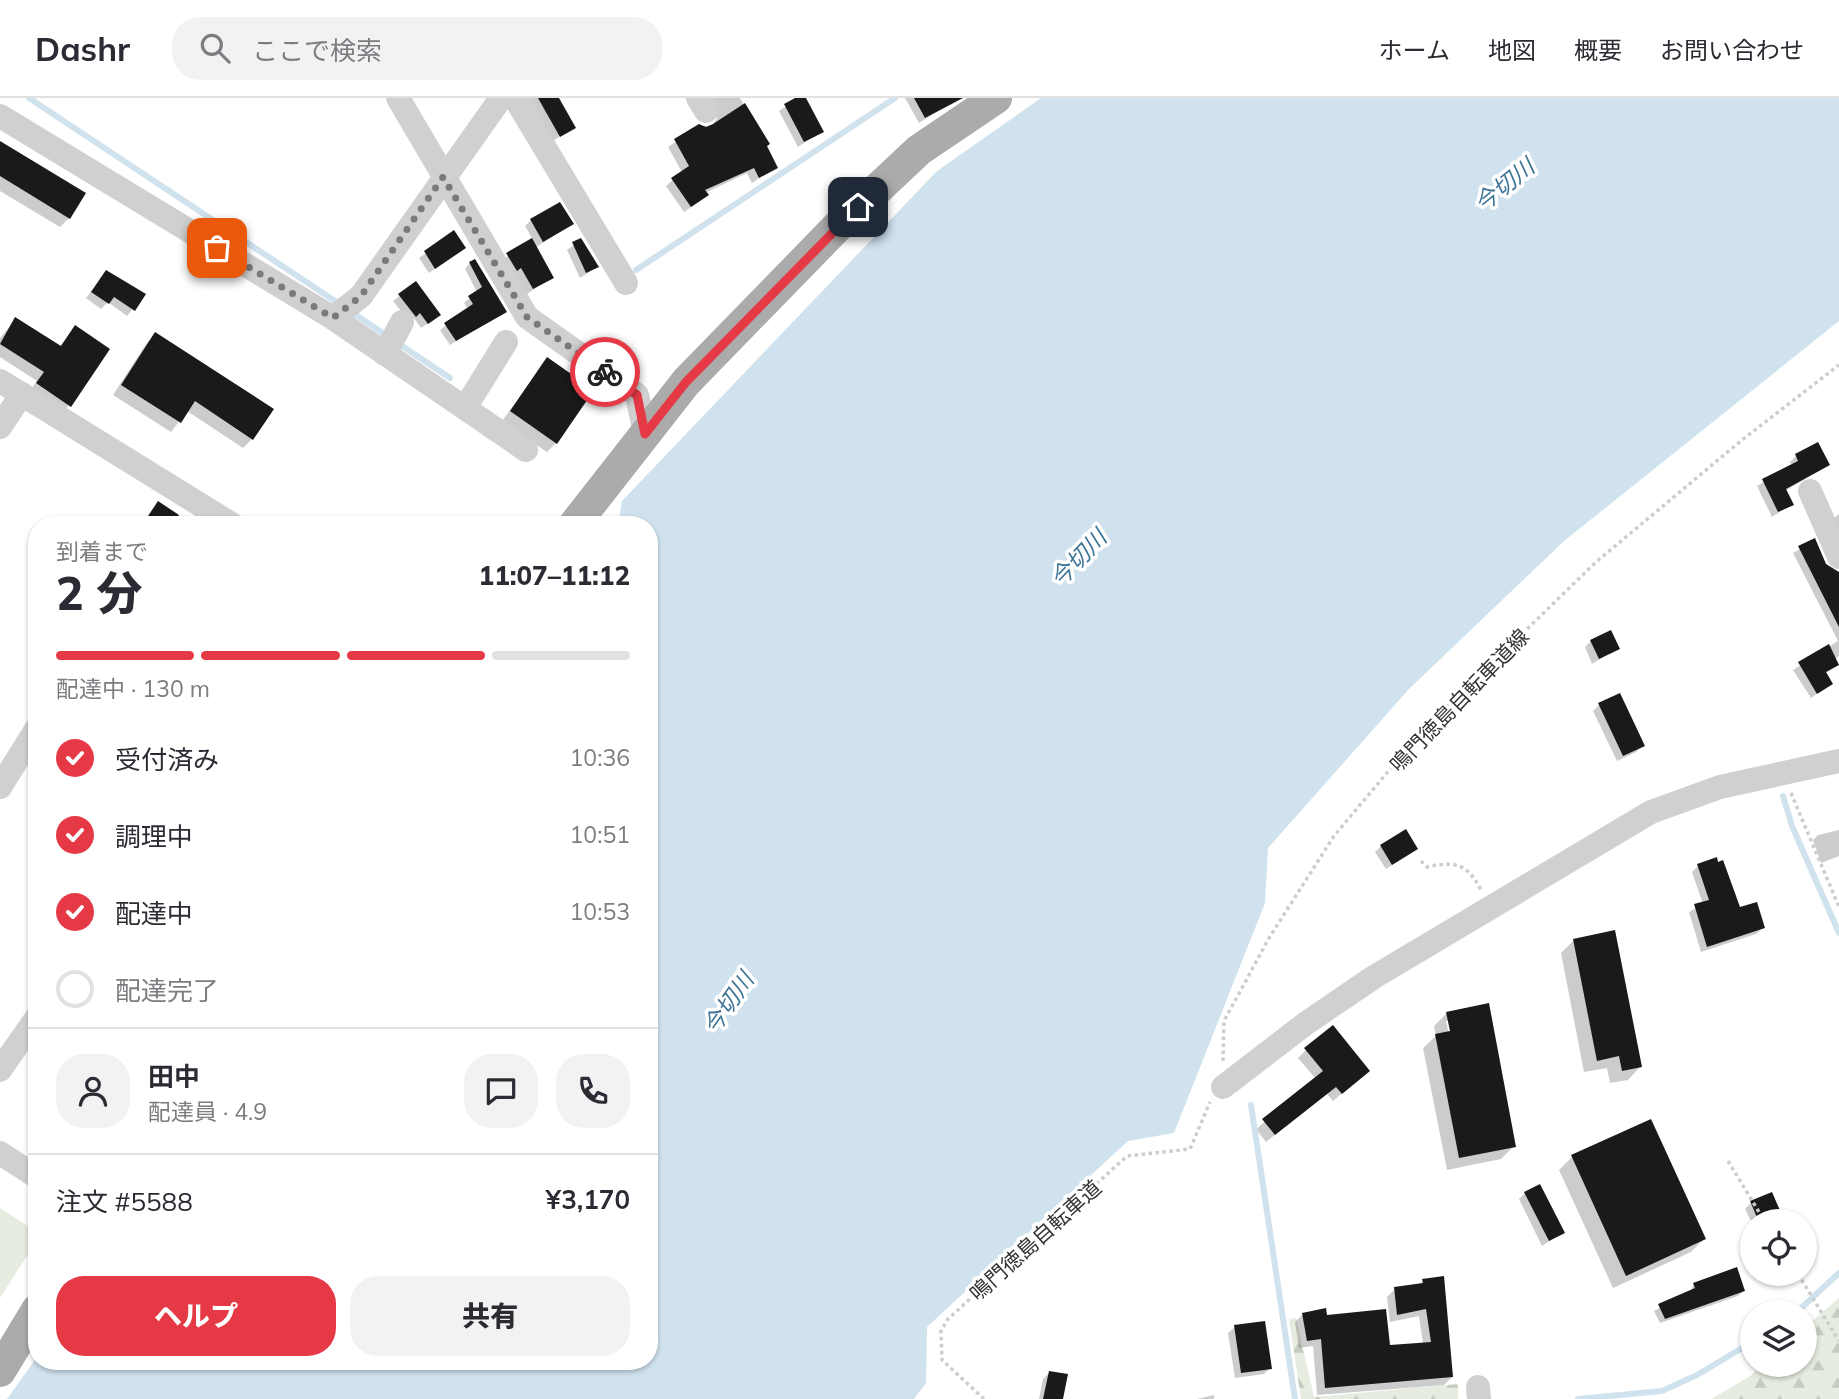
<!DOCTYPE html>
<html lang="ja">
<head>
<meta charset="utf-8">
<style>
	body { margin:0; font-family:Mulish,"Noto Sans JP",sans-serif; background:#f2f2f3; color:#2b2b33; height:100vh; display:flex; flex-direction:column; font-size:26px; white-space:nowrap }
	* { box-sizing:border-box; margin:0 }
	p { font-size:23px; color:#7c7c81 }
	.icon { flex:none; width:38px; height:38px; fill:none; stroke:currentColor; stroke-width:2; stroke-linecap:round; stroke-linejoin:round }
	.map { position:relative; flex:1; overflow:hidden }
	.details { position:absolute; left:28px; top:418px; width:630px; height:854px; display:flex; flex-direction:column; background:#fff; border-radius:28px; box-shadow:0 2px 5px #0004 }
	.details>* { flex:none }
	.tools { position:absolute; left:1740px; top:1111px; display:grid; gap:14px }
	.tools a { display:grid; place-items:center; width:77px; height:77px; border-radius:50%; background:#fff; box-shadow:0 2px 5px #0004; font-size:35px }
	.pin { position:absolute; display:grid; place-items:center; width:60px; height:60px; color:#fff; margin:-30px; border-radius:14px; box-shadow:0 4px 10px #0006 }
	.courier { position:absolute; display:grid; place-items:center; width:70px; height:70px; margin:-35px; border:5px solid #e63946; border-radius:50%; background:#fff; color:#222; box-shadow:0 2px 9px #0007 }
	.summary em { font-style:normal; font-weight:800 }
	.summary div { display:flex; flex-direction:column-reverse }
	.summary { display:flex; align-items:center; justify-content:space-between; height:119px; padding:0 28px }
	h1 { font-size:46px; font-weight:800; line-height:52px }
	.bar { display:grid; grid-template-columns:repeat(4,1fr); gap:10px 7px; align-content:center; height:84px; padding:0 28px }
	.bar i { height:9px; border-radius:5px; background:#e1e1e2 }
	.bar .selected { background:#e63946 }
	.bar p { grid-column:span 4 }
	.line { display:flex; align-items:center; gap:18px; padding:0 28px; border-top:2px solid #e1e1e2 }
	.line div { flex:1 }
	.round { display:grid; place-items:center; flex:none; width:74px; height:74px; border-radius:28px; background:#f2f2f3 }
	ol { padding:0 28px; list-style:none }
	li { display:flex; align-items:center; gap:21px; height:77px }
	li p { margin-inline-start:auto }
	li .icon { padding:7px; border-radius:50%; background:#e63946; color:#fff; stroke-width:4 }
	li:last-child { color:#7c7c81 }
	li i { width:38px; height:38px; border:4px solid #e1e1e2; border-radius:50% }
	.cta { display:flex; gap:14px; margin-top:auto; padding:14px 28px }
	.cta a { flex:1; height:80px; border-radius:28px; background:#e63946; color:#fff; font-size:28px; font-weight:800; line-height:80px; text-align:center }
	.cta a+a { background:#f2f2f3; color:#2b2b33 }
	header { display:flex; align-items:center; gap:42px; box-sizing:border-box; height:98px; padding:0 35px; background:#fff; border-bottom:2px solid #e1e1e2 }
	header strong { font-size:33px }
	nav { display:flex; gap:38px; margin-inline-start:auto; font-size:24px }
	.search { width:490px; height:63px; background:#f2f2f3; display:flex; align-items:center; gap:18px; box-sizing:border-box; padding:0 24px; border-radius:28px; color:#7c7c81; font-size:26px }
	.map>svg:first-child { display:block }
	.green { fill:#e6ecdf }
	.forest { fill:url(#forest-firs) }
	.water { fill:#cfe2ee }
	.shadow { fill:#0003; fill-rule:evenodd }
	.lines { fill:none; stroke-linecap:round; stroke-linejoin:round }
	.stream { stroke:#cfe2ee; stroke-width:6 }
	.building { fill:#1a1a1a }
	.path { stroke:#cdcdcd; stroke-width:3.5; stroke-dasharray:3.5 3.5; stroke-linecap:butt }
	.minor { stroke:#d0d0d0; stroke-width:24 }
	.major { stroke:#ababab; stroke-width:32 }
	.done { stroke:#7a7a7a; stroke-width:7; stroke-dasharray:0 12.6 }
	.route { stroke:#e63946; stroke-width:9 }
	.labels { text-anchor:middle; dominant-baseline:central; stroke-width:7; stroke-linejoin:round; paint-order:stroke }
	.street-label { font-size:21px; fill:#333; stroke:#fff }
	.water-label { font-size:23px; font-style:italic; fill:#3f7597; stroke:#fff }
</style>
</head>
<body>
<header>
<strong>Dashr</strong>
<div class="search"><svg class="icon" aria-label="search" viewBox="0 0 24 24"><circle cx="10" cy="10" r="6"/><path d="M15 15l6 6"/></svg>ここで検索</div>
<nav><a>ホーム</a><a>地図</a><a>概要</a><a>お問い合わせ</a></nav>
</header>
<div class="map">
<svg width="1839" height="1301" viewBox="0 0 1839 1301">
	<defs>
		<pattern id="forest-firs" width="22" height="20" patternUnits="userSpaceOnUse" patternTransform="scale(1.75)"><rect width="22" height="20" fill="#e6ecdf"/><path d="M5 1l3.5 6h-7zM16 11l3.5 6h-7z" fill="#c6cbc0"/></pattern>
	</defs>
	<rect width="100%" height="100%" fill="#fff"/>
	<!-- green -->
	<polygon class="green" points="0,1110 37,1134 37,1142 0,1200"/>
	<!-- forest -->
	<g class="forest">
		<polygon points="1839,1200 1839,1301 1711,1301 1749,1279 1762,1267 1804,1267 1804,1230"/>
		<polygon points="1296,1220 1314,1299 1458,1286 1458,1301 1301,1301 1289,1221"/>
	</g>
	<!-- water -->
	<polygon class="water" points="1041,0 1839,0 1839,223 1564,443 1409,591 1268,750 1265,805 1174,1035 1128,1043 927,1229 926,1285 914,1301 7,1301 37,1259 37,1264 649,1264 649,427 618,427 622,403 937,73"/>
	<!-- shadow -->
	<g class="shadow">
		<polygon points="529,0 557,0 573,29 553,43"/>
		<polygon points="705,0 740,0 767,46 765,48 776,69 752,85 747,75 705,95 700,103 684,114 666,88 682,74 668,49 700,28 712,28 717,20"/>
		<polygon points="798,0 804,0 822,33 798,49 779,13"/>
		<polygon points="905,0 942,0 942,10 919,25"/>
		<polygon points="0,50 69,120 60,129 0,93"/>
		<polygon points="531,122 571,126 535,150 552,179 527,196 502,162 533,142 525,128"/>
		<polygon points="454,135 464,150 429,175 419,160"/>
		<polygon points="581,142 597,169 580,180 567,152"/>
		<polygon points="470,165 504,213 450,247 440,232 468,211 464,205 477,194 465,171"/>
		<polygon points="106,174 144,197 127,218 108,204 101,211 86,200"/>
		<polygon points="416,185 433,222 421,230 414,220 409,223 393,203"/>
		<polygon points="16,221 59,249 75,230 69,307 61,316 29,294 37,283 0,259 0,240"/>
		<polygon points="155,236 252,341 243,350 187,313 171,334 113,297 146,246"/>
		<polygon points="547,262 556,345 547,354 502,323"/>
		<polygon points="1817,346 1828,367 1785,393 1792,406 1772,419 1757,388 1792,368 1790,364 1796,358"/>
		<polygon points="1839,416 1839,438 1831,423"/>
		<polygon points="1814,443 1839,490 1839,558 1835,561 1838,566 1825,576 1831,586 1811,600 1793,572 1838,543 1793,455"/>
		<polygon points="1591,543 1618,550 1592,566 1585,549"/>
		<polygon points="1599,607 1642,648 1636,654 1617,663 1593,613"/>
		<polygon points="1839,732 1839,758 1821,765 1813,742 1818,737"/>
		<polygon points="1381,748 1416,751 1386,771 1375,754"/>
		<polygon points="1698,768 1738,811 1763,830 1756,836 1701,854 1689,814 1703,806 1692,774"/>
		<polygon points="1574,842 1640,969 1628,982 1610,985 1607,970 1584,974 1561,855"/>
		<path d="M 1447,915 L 1514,1048 L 1501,1061 L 1447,1072 L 1423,950 L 1436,938 L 1434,928 ZM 1446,923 L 1450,923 L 1453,941 L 1450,942 Z"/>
		<polygon points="1306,952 1360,980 1333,1003 1327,996 1266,1044 1256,1031 1316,981 1298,960"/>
		<polygon points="1572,1059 1704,1141 1691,1154 1613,1190 1559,1072"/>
		<polygon points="1525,1095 1563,1134 1542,1148 1519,1101"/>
		<polygon points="1751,1105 1783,1124 1752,1125 1745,1111"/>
		<polygon points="1423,1183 1452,1279 1444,1287 1317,1297 1313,1248 1299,1250 1295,1224 1303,1216 1388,1249 1423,1246 1419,1218 1390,1224 1387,1199 1395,1191 1418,1188"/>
		<polygon points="1694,1186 1743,1193 1738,1198 1660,1225 1654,1213 1690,1194"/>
		<polygon points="1235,1229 1270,1270 1264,1276 1235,1280 1228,1235"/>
		<polygon points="1049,1275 1062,1301 1039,1301 1043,1281"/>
		<polygon points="1214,1297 1214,1301 1197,1301"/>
	</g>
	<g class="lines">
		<!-- stream -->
		<g class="stream">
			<polyline points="29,0 341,207"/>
			<polyline points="636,172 895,0"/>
			<polyline points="350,213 387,238"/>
			<polyline points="396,244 450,280"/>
			<polyline points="1783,698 1792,728 1839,835"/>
			<polyline points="1251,1007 1295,1301"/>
			<polyline points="1797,1214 1839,1175"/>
			<polyline points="1578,1301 1662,1293 1697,1277 1752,1244"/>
		</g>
	</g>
	<!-- building -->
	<g class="building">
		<polygon points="538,0 559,0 576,30 560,39"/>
		<polygon points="795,0 806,0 824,34 804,44 784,6"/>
		<polygon points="914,0 963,0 925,20"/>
		<polygon points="745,5 770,46 767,48 778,70 759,80 754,70 705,92 709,97 691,109 671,80 689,68 674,41 699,26 706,29 713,26"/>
		<polygon points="0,43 86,95 70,121 0,78"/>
		<polygon points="560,104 574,126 543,144 530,121"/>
		<polygon points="454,132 466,150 435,171 424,153"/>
		<polygon points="532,140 554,180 533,191 521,170 517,173 506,155"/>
		<polygon points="581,140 599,169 586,175 572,144"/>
		<polygon points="475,161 507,214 456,243 444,225 473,206 468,198 482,189 469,164"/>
		<polygon points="106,172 146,196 135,213 114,199 109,206 91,194"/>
		<polygon points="416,183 441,217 428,226 420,215 416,219 398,196"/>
		<polygon points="15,219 61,248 75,227 110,251 71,309 36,285 44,274 0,246"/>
		<polygon points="155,234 274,311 253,342 195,303 181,325 121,287"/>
		<polygon points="547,259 594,292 557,346 510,313"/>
		<polygon points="1818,344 1830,367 1786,391 1794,407 1778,414 1762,381 1798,363 1795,356"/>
		<polygon points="158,403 179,417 172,427 142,427"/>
		<polygon points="1815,440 1826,466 1839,474 1839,529 1798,448"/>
		<polygon points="1611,532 1620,551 1599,561 1590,542"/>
		<polygon points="1829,546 1839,567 1826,574 1833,586 1817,596 1798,564"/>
		<polygon points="1620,595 1645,648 1623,658 1598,605"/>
		<polygon points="1406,731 1418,751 1392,767 1380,747"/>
		<polygon points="1717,759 1718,764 1723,762 1740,809 1757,804 1765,830 1707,849 1694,806 1709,802 1697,766"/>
		<polygon points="1615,832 1642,969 1622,973 1619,958 1597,963 1573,841"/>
		<polygon points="1489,905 1516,1049 1459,1060 1435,936 1450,933 1446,914"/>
		<polygon points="1333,927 1370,973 1342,996 1336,989 1275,1037 1262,1021 1323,973 1304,950"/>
		<polygon points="1651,1021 1706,1141 1626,1178 1571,1057"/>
		<polygon points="1540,1086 1565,1135 1549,1143 1524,1094"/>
		<polygon points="1772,1094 1785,1124 1759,1124 1750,1103"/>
		<polygon points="1737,1169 1745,1193 1665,1221 1658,1206 1695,1190 1693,1185"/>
		<polygon points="1444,1178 1453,1279 1325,1290 1321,1241 1307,1243 1302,1215 1326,1210 1327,1217 1386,1211 1390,1247 1431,1244 1426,1211 1397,1217 1394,1189 1423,1185 1422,1181"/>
		<polygon points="1265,1223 1272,1271 1241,1275 1234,1227"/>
		<polygon points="1049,1273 1068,1276 1063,1301 1043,1301"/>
	</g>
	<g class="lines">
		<!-- path -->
		<g class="path">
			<polyline points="1791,695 1839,809"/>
			<path d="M 1421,763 L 1427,769 C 1455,763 1467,765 1481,792"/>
			<polyline points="1223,963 1224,923 1269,840 1334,738 1422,633 1596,464 1742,342 1839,267"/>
			<polyline points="1728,1063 1765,1124"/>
			<polyline points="1798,1176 1839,1243"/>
			<polyline points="984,1301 942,1262 941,1233 948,1221 1127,1058 1190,1051 1210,1004"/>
		</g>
		<!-- minor -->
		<g class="minor">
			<polyline points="398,0 527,219 637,297 645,336"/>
			<polyline points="515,0 626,185"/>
			<polyline points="698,0 706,13"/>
			<polyline points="0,18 333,220 526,352"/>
			<polyline points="333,220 361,198 501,0"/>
			<polyline points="385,256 402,224"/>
			<polyline points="0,283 233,427"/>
			<polyline points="465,310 506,244"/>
			<polyline points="0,329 22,296"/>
			<polyline points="1810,393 1839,459"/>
			<polyline points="0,689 37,630"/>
			<polyline points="0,972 37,919"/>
			<polyline points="1223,989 1305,926 1374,879 1651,714 1720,689 1839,663"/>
			<polyline points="0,1055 37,1079"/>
			<polyline points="1478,1289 1479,1301"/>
		</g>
		<!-- major -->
		<g class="major">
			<polyline points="574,427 686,284 838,128 919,52 996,0"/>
			<polyline points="0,1273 37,1212"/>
		</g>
	</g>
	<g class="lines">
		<!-- done -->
		<polyline class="done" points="217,150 333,220 361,198 443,79 527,219 605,274"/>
		<!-- route -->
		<polyline class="route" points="605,274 637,297 645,336 686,284 858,109"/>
	</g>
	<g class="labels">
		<!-- street labels -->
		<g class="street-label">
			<text transform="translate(1459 602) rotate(-46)">鳴門徳島自転車道線</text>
			<text transform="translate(1035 1142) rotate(-42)">鳴門徳島自転車道</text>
		</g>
		<!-- water labels -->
		<g class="water-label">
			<text transform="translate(1504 87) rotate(-39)">今切川</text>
			<text transform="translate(1078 460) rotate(-46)">今切川</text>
			<text transform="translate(728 905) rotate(-55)">今切川</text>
		</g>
	</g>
</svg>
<div class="tools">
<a><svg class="icon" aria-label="locate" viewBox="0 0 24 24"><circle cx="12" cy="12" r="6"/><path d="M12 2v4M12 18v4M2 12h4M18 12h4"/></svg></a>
<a><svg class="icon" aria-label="layers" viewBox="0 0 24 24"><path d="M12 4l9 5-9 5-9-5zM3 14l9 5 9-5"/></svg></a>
</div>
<div class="pin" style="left:217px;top:150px;background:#ea580c"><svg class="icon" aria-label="bag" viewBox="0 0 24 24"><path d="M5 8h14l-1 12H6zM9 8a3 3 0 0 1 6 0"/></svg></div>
<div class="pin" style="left:858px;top:109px;background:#1f2937"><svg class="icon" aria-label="home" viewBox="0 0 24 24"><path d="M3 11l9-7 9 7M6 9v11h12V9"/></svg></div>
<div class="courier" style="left:605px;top:274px"><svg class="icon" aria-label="bike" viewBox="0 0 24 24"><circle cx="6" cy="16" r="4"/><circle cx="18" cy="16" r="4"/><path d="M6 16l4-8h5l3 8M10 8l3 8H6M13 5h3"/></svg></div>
<section class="details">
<div class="summary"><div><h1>2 分</h1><p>到着まで</p></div><em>11:07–11:12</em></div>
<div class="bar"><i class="selected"></i><i class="selected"></i><i class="selected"></i><i></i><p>配達中 · 130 m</p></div>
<ol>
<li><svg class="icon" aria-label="check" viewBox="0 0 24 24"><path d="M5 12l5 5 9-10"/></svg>受付済み<p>10:36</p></li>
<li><svg class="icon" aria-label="check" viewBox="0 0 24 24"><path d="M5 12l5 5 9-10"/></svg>調理中<p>10:51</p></li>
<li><svg class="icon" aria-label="check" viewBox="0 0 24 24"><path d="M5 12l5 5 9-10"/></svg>配達中<p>10:53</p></li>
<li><i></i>配達完了</li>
</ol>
<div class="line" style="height:126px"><a class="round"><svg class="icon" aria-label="person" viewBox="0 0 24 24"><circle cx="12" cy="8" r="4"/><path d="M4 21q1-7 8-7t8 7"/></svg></a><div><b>田中</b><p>配達員 · 4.9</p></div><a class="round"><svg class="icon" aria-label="chat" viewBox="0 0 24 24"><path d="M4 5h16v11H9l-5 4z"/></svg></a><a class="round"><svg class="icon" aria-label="phone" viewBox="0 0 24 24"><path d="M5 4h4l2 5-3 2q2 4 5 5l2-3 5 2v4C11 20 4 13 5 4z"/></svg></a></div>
<div class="line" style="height:91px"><div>注文 #5588</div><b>¥3,170</b></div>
<div class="cta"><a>ヘルプ</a><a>共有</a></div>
</section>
</div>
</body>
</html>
